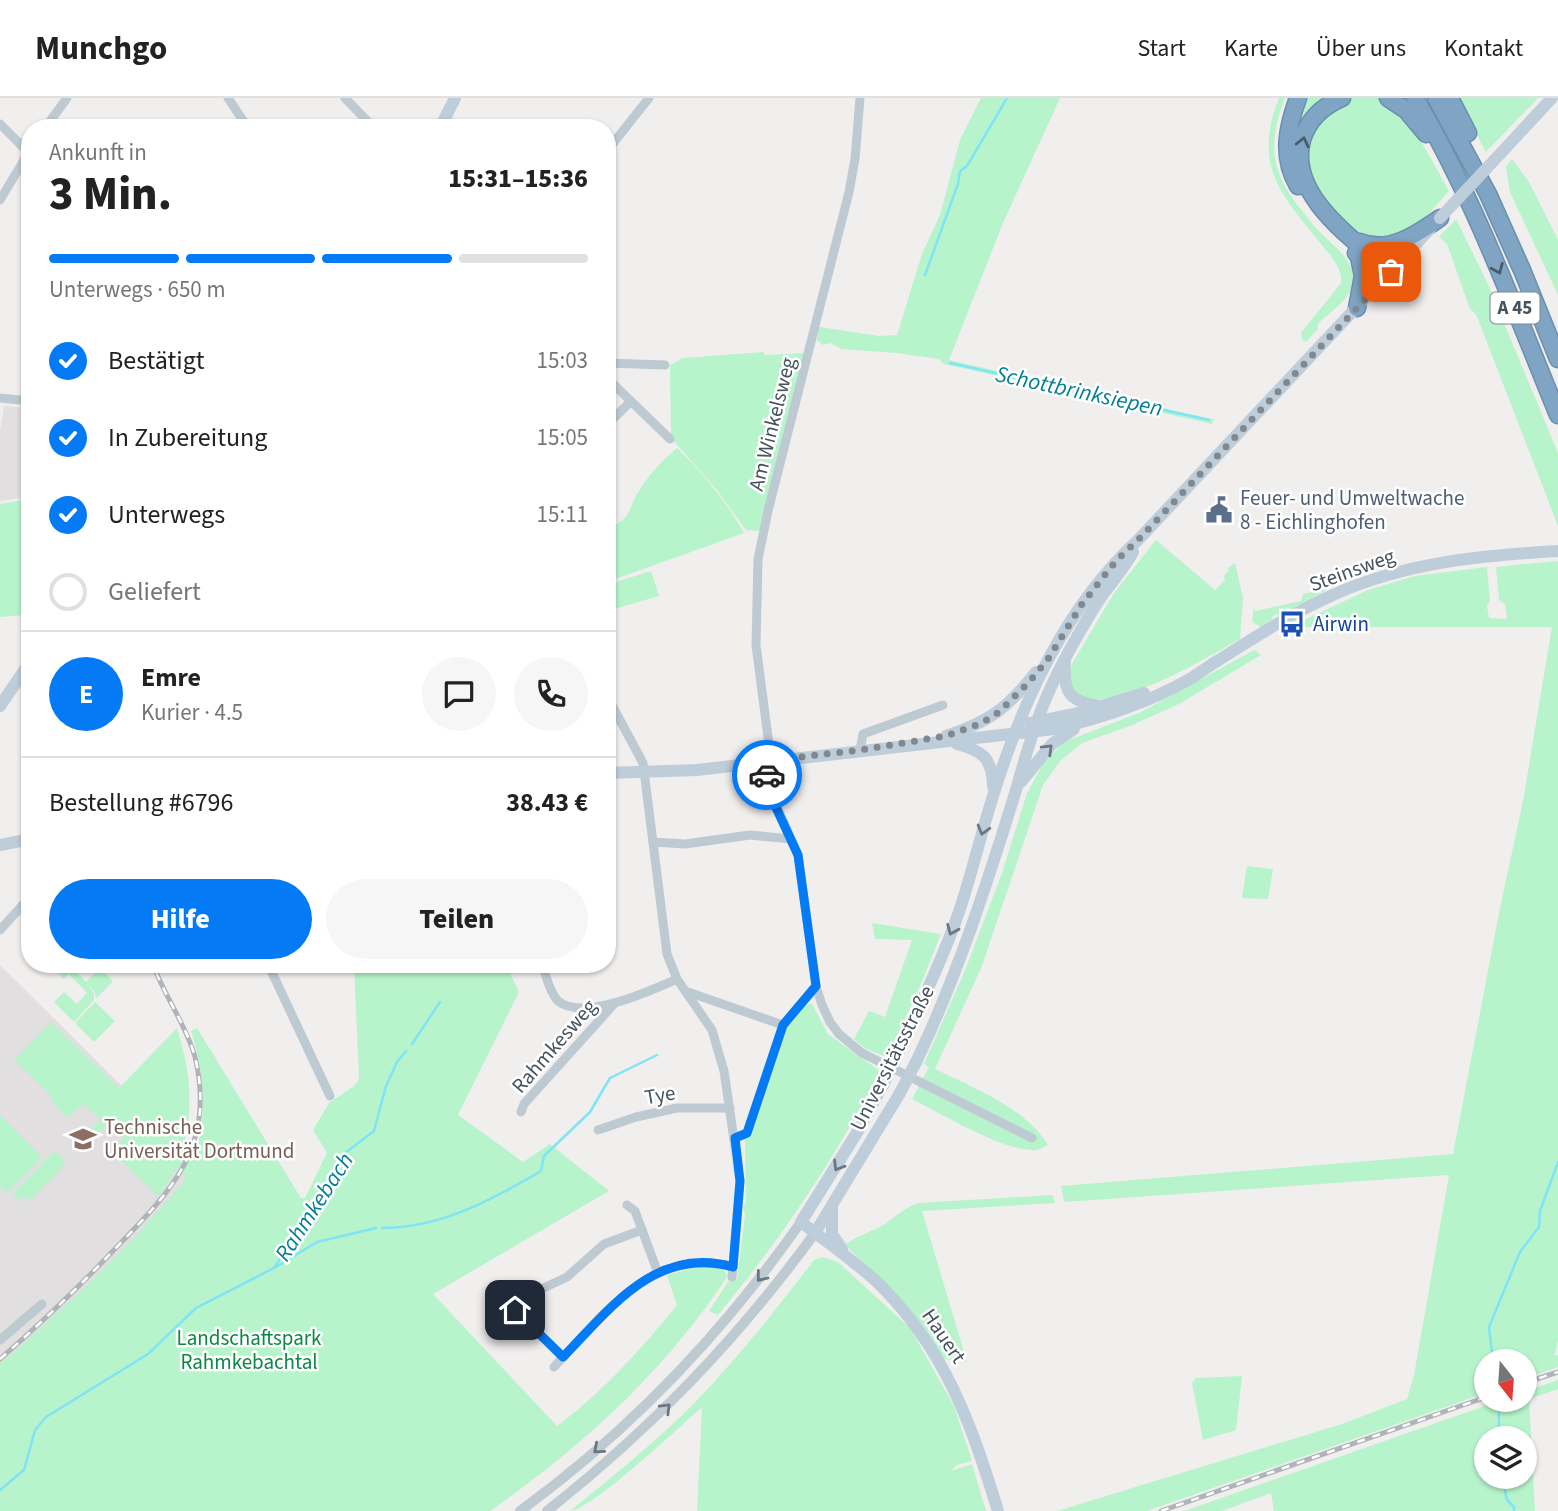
<!DOCTYPE html>
<html lang="de">
<head>
<meta charset="utf-8">
<style>
	body { margin:0; font-family:"Source Sans 3",sans-serif; background:#f6f6f6; color:#222; height:100vh; display:flex; flex-direction:column; font-size:26px; white-space:nowrap }
	* { box-sizing:border-box; margin:0 }
	p { font-size:23px; color:#767676 }
	.icon { flex:none; width:38px; height:38px; fill:none; stroke:currentColor; stroke-width:2; stroke-linecap:round; stroke-linejoin:round }
	.map { position:relative; flex:1; overflow:hidden }
	.panel { position:absolute; left:21px; top:21px; width:595px; height:854px; display:flex; flex-direction:column; background:#fff; border-radius:28px; box-shadow:0 2px 5px #0004 }
	.panel>* { flex:none }
	.needle { width:46px; rotate:163deg }
	.controls { position:absolute; left:1474px; top:1251px; display:grid; gap:14px }
	.controls a { display:grid; place-items:center; width:63px; height:63px; border-radius:50%; background:#fff; box-shadow:0 2px 5px #0004; font-size:35px }
	.pin { position:absolute; display:grid; place-items:center; width:60px; height:60px; color:#fff; margin:-30px; border-radius:14px; box-shadow:0 4px 10px #0006 }
	.courier { position:absolute; display:grid; place-items:center; width:70px; height:70px; margin:-35px; border:5px solid #047af5; border-radius:50%; background:#fff; color:#222; box-shadow:0 2px 9px #0007 }
	.headline em { font-style:normal; font-weight:800 }
	.headline div { display:flex; flex-direction:column-reverse }
	.headline { display:flex; align-items:center; justify-content:space-between; height:119px; padding:0 28px }
	h1 { font-size:46px; font-weight:800; line-height:52px }
	.bar { display:grid; grid-template-columns:repeat(4,1fr); gap:10px 7px; align-content:center; height:84px; padding:0 28px }
	.bar i { height:9px; border-radius:5px; background:#e0e0e0 }
	.bar .on { background:#047af5 }
	.bar p { grid-column:span 4 }
	.line { display:flex; align-items:center; gap:18px; padding:0 28px; border-top:2px solid #e0e0e0 }
	.line div { flex:1 }
	.round { display:grid; place-items:center; flex:none; width:74px; height:74px; border-radius:37px; background:#f6f6f6 }
	ol { padding:0 28px; list-style:none }
	li { display:flex; align-items:center; gap:21px; height:77px }
	li p { margin-inline-start:auto }
	li .icon { padding:7px; border-radius:50%; background:#047af5; color:#fff; stroke-width:4 }
	li:last-child { color:#767676 }
	li i { width:38px; height:38px; border:4px solid #e0e0e0; border-radius:50% }
	.button { display:flex; gap:14px; margin-top:auto; padding:14px 28px }
	.button a { flex:1; height:80px; border-radius:42px; background:#047af5; color:#fff; font-size:28px; font-weight:800; line-height:80px; text-align:center }
	.button a+a { background:#f6f6f6; color:#222 }
	header { display:flex; align-items:center; gap:42px; box-sizing:border-box; height:98px; padding:0 35px; background:#fff; border-bottom:2px solid #e0e0e0 }
	header strong { font-size:33px }
	nav { display:flex; gap:38px; margin-inline-start:auto; font-size:24px }
	.map>svg:first-child { display:block }
	.education { fill:#e2dfe0 }
	.green { fill:#b7f4cb; fill-rule:evenodd }
	.lines { fill:none; stroke-linecap:round; stroke-linejoin:round }
	.stream { stroke:#7fe4f6; stroke-width:2.5 }
	.motorway-casing { stroke:#6b8faf; stroke-width:19 }
	.minor { stroke:#bdcad2; stroke-width:9 }
	.tertiary { stroke:#bdcad2; stroke-width:10 }
	.secondary { stroke:#becdda; stroke-width:12 }
	.motorway { stroke:#80a4c3; stroke-width:16 }
	.rail-casing { stroke:#afb4b9; stroke-width:5 }
	.rail { stroke:#fff; stroke-width:2.5; stroke-dasharray:8; stroke-linecap:butt }
	.secondary-bridge { stroke:#becdda; stroke-width:12 }
	.oneway { stroke:#4a5b68 }
	.oneway2 { stroke:#697883 }
	.oneway3 { stroke:#687781 }
	.done { stroke:#818990; stroke-width:7; stroke-dasharray:0 12.6 }
	.route { stroke:#047af5; stroke-width:9 }
	.labels { text-anchor:middle; dominant-baseline:central; stroke-width:5; stroke-linejoin:round; paint-order:stroke }
	.shield { fill:#fff; stroke:#7c878e; stroke-width:2 }
	.shield-label { font-size:19px; font-weight:bold; fill:#44535e }
	.street-label { font-size:21px; fill:#44535e; stroke:#fff }
	.service-label { font-size:21px; fill:#4e5e75; stroke:#fff; text-anchor:start }
	.transit-label { font-size:21px; fill:#164399; stroke:#fff; text-anchor:start }
	.education-label { font-size:21px; fill:#785e54; stroke:#fff; text-anchor:start }
	.park-label { font-size:21px; fill:#0c8843; stroke:#fff }
	.water-label { font-size:23px; font-style:italic; fill:#037e94; stroke:#fff }
</style>
</head>
<body>
<header>
<strong>Munchgo</strong>
<nav><a>Start</a><a>Karte</a><a>Über uns</a><a>Kontakt</a></nav>
</header>
<div class="map">
<svg width="1558" height="1413" viewBox="0 0 1558 1413">
	<rect width="100%" height="100%" fill="#f1eeee"/>
	<!-- education -->
	<g class="education">
		<polygon points="4,308 30,310 30,399 0,403 0,333"/>
		<polygon points="0,867 129,995 204,1087 0,1269"/>
	</g>
	<!-- green -->
	<g class="green">
		<polygon points="981,0 1060,0 1003,125 949,262 1212,321 1214,321 1212,326 944,266 939,261 896,255 841,251 830,245 823,247 817,242 818,232 820,229 879,238 897,237 922,156 940,117 960,42"/>
		<path d="M 1279,0 L 1285,0 C 1268,43 1270,73 1299,109 C 1306,117 1312,127 1320,134 C 1333,148 1357,163 1353,186 C 1350,202 1328,215 1318,226 L 1318,231 L 1306,244 L 1302,241 L 1301,235 L 1341,185 C 1342,172 1334,161 1325,151 C 1284,99 1251,71 1279,0 Z"/>
		<path d="M 1301,0 L 1405,0 L 1411,10 L 1412,27 L 1449,93 C 1435,108 1417,134 1397,140 C 1352,153 1315,86 1291,58 Z"/>
		<polygon points="1457,0 1538,0 1486,54"/>
		<polygon points="1512,61 1529,84 1558,142 1558,197 1510,94 1506,68"/>
		<polygon points="1456,121 1487,184 1558,355 1558,428 1476,216 1470,211 1447,146 1439,139"/>
		<polygon points="764,254 764,257 806,255 761,433 746,432 717,392 671,340 670,267 683,260"/>
		<path d="M 677,350 C 702,374 727,404 744,435 L 607,484 L 607,431 C 633,419 626,414 639,393 C 648,377 663,362 677,350 Z"/>
		<polygon points="30,401 30,521 25,517 0,519 0,406"/>
		<path d="M 1156,442 L 1215,492 L 1225,482 L 1224,478 L 1229,472 L 1227,471 L 1235,465 L 1243,500 L 1240,541 C 1211,557 1104,623 1076,594 C 1068,585 1068,575 1073,564 L 1114,495 Z"/>
		<polygon points="1558,463 1558,1242 1555,1257 1558,1257 1558,1269 1524,1281 1524,1264 1486,1264 1486,1295 1147,1413 1057,1413 1342,1326 1407,1301 1414,1277 1449,1077 1064,1104 1061,1088 1453,1056 1500,810 1523,703 1552,529 1301,529 1302,523 1368,492 1415,478 1487,469 1490,503 1487,508 1489,520 1507,521 1505,506 1499,502 1496,469"/>
		<polygon points="651,473 659,498 607,513 607,487"/>
		<polygon points="1328,491 1278,518 1277,516 1272,519 1273,521 1260,529 1252,523 1254,509 1255,513 1301,503 1303,496"/>
		<path d="M 1254,552 L 1261,557 L 1179,606 L 1130,628 L 1082,645 L 1061,662 L 1043,687 L 982,868 L 935,971 C 973,990 1025,1009 1048,1047 C 1043,1049 1038,1053 1033,1052 C 1001,1052 942,1016 912,1001 L 929,969 L 924,966 L 966,870 L 1002,775 L 1027,695 L 1043,666 L 1064,644 L 1141,614 Z"/>
		<polygon points="1247,768 1273,771 1268,801 1242,800"/>
		<polygon points="872,825 941,836 918,893 887,959 866,951 854,941 869,913 885,919 912,842 875,841"/>
		<polygon points="49,866 60,866 67,872 71,868 86,884 100,870 113,883 96,901 95,894 88,887 94,895 94,902 74,924 54,904 64,894 77,906 87,895 69,876 64,881"/>
		<path d="M 354,866 L 506,866 L 519,894 L 458,1017 L 523,1064 L 550,1046 L 609,1093 L 433,1196 L 557,1328 C 602,1295 642,1250 677,1207 L 667,1177 C 686,1172 707,1165 725,1173 L 727,1179 C 664,1274 583,1348 490,1413 L 0,1413 L 0,1266 C 66,1208 131,1149 186,1080 L 177,1070 L 159,1099 L 112,1053 L 127,1035 L 114,1020 L 97,1036 L 91,1032 L 101,1021 L 83,1006 L 68,1020 L 51,1003 L 54,1000 L 14,962 L 51,924 L 119,990 L 177,930 C 191,975 194,1011 182,1057 L 195,1060 C 207,1014 205,979 191,933 L 197,930 L 301,1100 L 305,1100 L 327,1055 L 313,1032 L 329,1005 L 354,988 L 359,981 Z"/>
		<polygon points="95,904 115,923 94,944 75,925"/>
		<path d="M 805,906 L 812,906 L 828,936 L 880,973 C 835,1061 781,1141 718,1217 L 709,1213 L 730,1181 L 737,1181 L 745,1117 L 743,1109 L 746,1104 L 745,1042 L 786,925 Z"/>
		<polygon points="0,1017 42,1059 7,1095 0,1088"/>
		<polygon points="54,1053 63,1060 62,1063 65,1066 30,1103 25,1098 19,1102 13,1095"/>
		<path d="M 1053,1097 L 1055,1105 L 922,1113 L 967,1264 L 944,1261 L 903,1204 L 845,1147 C 857,1137 872,1134 885,1126 C 897,1117 905,1110 918,1105 Z"/>
		<path d="M 822,1159 L 838,1164 L 910,1230 L 954,1308 L 972,1363 L 957,1367 L 951,1373 L 972,1366 L 986,1413 L 697,1413 L 702,1309 C 682,1327 590,1413 570,1413 C 614,1377 660,1341 700,1299 C 741,1256 778,1209 814,1162 Z"/>
		<polygon points="1242,1278 1236,1332 1203,1342 1192,1285 1196,1280"/>
		<path d="M 1558,1282 L 1558,1291 L 1529,1301 L 1535,1413 L 1274,1413 L 1271,1395 L 1222,1413 L 1184,1413 L 1502,1302 L 1524,1302 L 1524,1294 ZM 1486,1340 L 1524,1340 L 1524,1379 L 1486,1379 Z"/>
	</g>
	<g class="lines">
		<!-- stream -->
		<g class="stream">
			<polyline points="925,177 958,86 960,73 967,68 1007,0"/>
			<polyline points="950,265 1209,322"/>
			<polyline points="412,946 440,904"/>
			<path d="M 382,1130 C 440,1130 492,1102 541,1073 L 544,1058 L 590,1014 L 610,980 L 657,957"/>
			<polyline points="276,1169 317,1144 376,1130"/>
			<polyline points="1493,1264 1489,1229 1520,1154 1539,1129 1540,1113 1558,1064"/>
			<polyline points="1499,1340 1499,1305"/>
			<polyline points="1502,1379 1507,1402 1514,1409 1514,1413"/>
			<polyline points="0,1392 24,1372 35,1332 46,1319 148,1256 196,1210 274,1170 315,1107 326,1084 345,1055 374,1033 386,988 397,964 406,953"/>
		</g>
		<!-- motorway casing -->
		<g class="motorway-casing">
			<g id="motorway">
				<path d="M 1342,0 C 1323,8 1308,22 1302,42 C 1287,98 1355,142 1391,174"/>
				<polyline points="1388,0 1406,12 1426,36"/>
				<path d="M 1415,0 C 1474,100 1514,210 1558,317"/>
				<polyline points="1436,0 1488,96 1522,172 1558,261"/>
				<polyline points="1450,0 1468,35"/>
				<path d="M 1298,88 C 1281,59 1287,30 1298,0"/>
				<path d="M 1360,144 C 1389,156 1417,136 1440,120"/>
				<polyline points="1356,155 1383,183"/>
				<polyline points="1357,210 1363,178 1359,159"/>
			</g>
		</g>
		<!-- minor -->
		<g class="minor">
			<polyline points="228,0 248,30"/>
			<polyline points="345,0 374,30"/>
			<polyline points="860,0 855,61 849,94 768,413 758,461 756,547 769,647 766,675 768,688 798,757 816,888 822,907 830,924 839,936 862,955 1032,1040"/>
			<polyline points="0,26 28,54"/>
			<polyline points="45,30 67,0"/>
			<polyline points="607,53 649,0"/>
			<polyline points="0,102 30,52"/>
			<polyline points="607,265 665,267"/>
			<polyline points="607,280 670,341"/>
			<polyline points="0,300 30,303"/>
			<polyline points="607,327 630,304"/>
			<polyline points="607,598 643,665 667,856 677,881 712,932 724,973 740,1083 732,1179"/>
			<polyline points="860,652 863,636 943,607"/>
			<polyline points="653,744 685,746 750,737 791,741"/>
			<polyline points="0,832 30,799"/>
			<polyline points="268,866 330,998"/>
			<path d="M 542,866 C 546,877 549,893 557,902 C 581,925 652,892 677,881"/>
			<polyline points="688,894 783,927"/>
			<polyline points="521,1014 524,1006 614,906"/>
			<polyline points="598,1032 636,1019 677,1010 730,1010"/>
			<polyline points="735,1040 747,1035 783,927 816,888"/>
			<polyline points="627,1107 635,1113 658,1175"/>
			<polyline points="493,1190 563,1259"/>
			<polyline points="515,1212 535,1194 567,1179 604,1146 642,1132"/>
			<polyline points="0,1242 42,1206"/>
			<path d="M 554,1269 C 602,1218 653,1147 733,1169"/>
		</g>
		<!-- tertiary -->
		<g class="tertiary">
			<path d="M 520,1413 C 630,1333 723,1235 801,1124"/>
			<path d="M 547,1413 C 652,1330 736,1243 815,1135"/>
		</g>
		<!-- secondary -->
		<g class="secondary">
			<polyline points="440,30 455,0"/>
			<polyline points="1501,55 1552,0"/>
			<path d="M 1065,565 C 1063,595 1070,604 1100,608"/>
			<polyline points="0,608 30,564"/>
			<polyline points="1030,625 1079,615 1144,595"/>
			<path d="M 946,638 C 989,624 1008,610 1036,574"/>
			<path d="M 957,646 C 984,653 992,661 993,688"/>
			<path d="M 607,675 L 697,672 L 1054,631 C 1101,620 1146,606 1188,582 C 1199,576 1208,568 1219,562 C 1257,538 1294,514 1335,496 C 1404,465 1482,457 1558,453"/>
			<polyline points="1021,684 1052,646 1074,631"/>
			<polyline points="0,747 30,741"/>
			<path d="M 899,953 C 920,908 944,858 960,811 C 972,774 981,736 993,698 C 1022,604 1065,509 1139,441 L 1430,131"/>
			<path d="M 917,962 C 958,876 988,783 1016,692 C 1024,664 1031,637 1042,610 C 1057,572 1077,537 1099,502 C 1110,486 1124,471 1133,454"/>
			<path d="M 883,987 L 858,1033 L 801,1124 C 827,1144 853,1162 877,1184 C 945,1250 971,1325 998,1413"/>
			<polyline points="832,1110 832,1136 842,1151"/>
			<polyline points="815,1135 900,995"/>
		</g>
		<!-- motorway -->
		<use href="#motorway" class="motorway"/>
		<!-- rail casing -->
		<g class="rail-casing">
			<g id="rail">
				<path d="M 0,1261 C 39,1227 76,1192 112,1154 C 169,1095 217,1050 195,959 C 186,926 164,898 153,866"/>
				<polyline points="1524,1285 1558,1274"/>
				<polyline points="1161,1413 1486,1299"/>
			</g>
		</g>
		<!-- rail -->
		<use href="#rail" class="rail"/>
		<!-- secondary-bridge -->
		<g class="secondary-bridge">
			<polyline points="1440,120 1501,55"/>
			<polyline points="883,987 899,953"/>
			<polyline points="900,995 917,962"/>
		</g>
	</g>
	<!-- one-way arrows -->
	<defs><path id="oneway-chevron" d="M-2-3.5L2.5 0L-2 3.5" fill="none" stroke-width="1.6" stroke-linecap="round" stroke-linejoin="round" transform="scale(1.75)"/></defs>
	<g class="oneway">
		<use href="#oneway-chevron" transform="translate(1303 44) rotate(-77)"/>
		<use href="#oneway-chevron" transform="translate(1498 171) rotate(67)"/>
	</g>
	<g class="oneway2">
		<use href="#oneway-chevron" transform="translate(1048 651) rotate(-45)"/>
		<use href="#oneway-chevron" transform="translate(983 732) rotate(106)"/>
		<use href="#oneway-chevron" transform="translate(952 832) rotate(113)"/>
		<use href="#oneway-chevron" transform="translate(838 1068) rotate(121)"/>
	</g>
	<g class="oneway3">
		<use href="#oneway-chevron" transform="translate(761 1179) rotate(128)"/>
		<use href="#oneway-chevron" transform="translate(666 1310) rotate(-45)"/>
		<use href="#oneway-chevron" transform="translate(598 1351) rotate(139)"/>
	</g>
	<g class="lines">
		<!-- done -->
		<polyline class="done" points="767,677 766,663 860,652 946,638 982,625 999,614 1029,584 1048,561 1082,506 1116,463 1139,441 1391,174"/>
		<!-- route -->
		<path class="route" d="M 515,1212 L 563,1259 C 610,1211 656,1147 733,1169 L 740,1083 L 735,1040 L 747,1035 L 783,927 L 816,888 L 798,757 L 773,703 L 767,677"/>
	</g>
	<!-- icons -->
	<defs>
		<g id="civic-bare" transform="scale(2.1)"><path d="M-.6-6.5H3V-4.5H.6V-3L4-1V1h2V6H-6V1h2V-1L-.6-3ZM-1.2 2.5V6h2.4V2.5Z" fill="#5c6f8a" stroke="#fff" stroke-width="2.5" paint-order="stroke"/></g>
		<g id="bus-bare" transform="scale(2.1)"><path d="M-5-6H5V4H4V6H2V4H-2V6H-4V4H-5ZM-3.5-4V0h7V-4ZM-3.5 1.2v1.5H-2V1.2ZM2 1.2v1.5H3.5V1.2Z" fill="#1a4fb4" stroke="#fff" stroke-width="2.5" paint-order="stroke"/></g>
		<g id="university-bare" transform="scale(2.1)"><path d="M0-5L7-2L0 1L-7-2ZM-4 1L0 2.5L4 1V4Q0 6-4 4Z" fill="#8d6e63" stroke="#fff" stroke-width="2.5" paint-order="stroke"/></g>
	</defs>
	<g fill-rule="evenodd">
		<use href="#civic-bare" x="1219" y="412"/>
		<use href="#bus-bare" x="1292" y="526"/>
		<use href="#university-bare" x="83" y="1041"/>
	</g>
	<g class="labels">
		<!-- shield labels -->
		<rect class="shield" x="1490.5" y="194.5" width="49" height="31" rx="5"/>
		<g class="shield-label">
			<text x="1515" y="210">A 45</text>
		</g>
		<!-- street labels -->
		<g class="street-label">
			<text transform="translate(772 326) rotate(-76)">Am Winkelsweg</text>
			<text transform="translate(1352 472) rotate(-20)">Steinsweg</text>
			<text transform="translate(554 948) rotate(-49)">Rahmkesweg</text>
			<text transform="translate(892 960) rotate(-63)">Universitätsstraße</text>
			<text transform="translate(660 997) rotate(-10)">Tye</text>
			<text transform="translate(944 1238) rotate(56)">Hauert</text>
		</g>
		<!-- service labels -->
		<g class="service-label">
			<text x="1240" y="400">Feuer- und Umweltwache<tspan x="1240" dy="24">8 - Eichlinghofen</tspan></text>
		</g>
		<!-- transit labels -->
		<g class="transit-label">
			<text x="1313" y="526">Airwin</text>
		</g>
		<!-- education labels -->
		<g class="education-label">
			<text x="104" y="1029">Technische<tspan x="104" dy="24">Universität Dortmund</tspan></text>
		</g>
		<!-- park labels -->
		<g class="park-label">
			<text x="249" y="1240">Landschaftspark<tspan x="249" dy="24">Rahmkebachtal</tspan></text>
		</g>
		<!-- water labels -->
		<g class="water-label">
			<text transform="translate(1079 293) rotate(12)">Schottbrinksiepen</text>
			<text transform="translate(314 1109) rotate(-57)">Rahmkebach</text>
		</g>
	</g>
</svg>
<div class="controls">
<a><svg class="needle" viewBox="-14 -14 28 28"><path d="M0-13l5 13h-10z" fill="#e53935"/><path d="M0 13l5-13h-10z" fill="#767676"/></svg></a>
<a><svg class="icon" aria-label="layers" viewBox="0 0 24 24"><path d="M12 4l9 5-9 5-9-5zM3 14l9 5 9-5"/></svg></a>
</div>
<div class="pin" style="left:1391px;top:174px;background:#ea580c"><svg class="icon" aria-label="bag" viewBox="0 0 24 24"><path d="M5 8h14l-1 12H6zM9 8a3 3 0 0 1 6 0"/></svg></div>
<div class="pin" style="left:515px;top:1212px;background:#1f2937"><svg class="icon" aria-label="home" viewBox="0 0 24 24"><path d="M3 11l9-7 9 7M6 9v11h12V9"/></svg></div>
<div class="courier" style="left:767px;top:677px"><svg class="icon" aria-label="car" viewBox="0 0 24 24"><path d="M5 17H2v-5l4-1 3-4h7l3 4 3 1v5h-3M9 17h6M6 11h13"/><circle cx="7" cy="17" r="2"/><circle cx="17" cy="17" r="2"/></svg></div>
<section class="panel">
<div class="headline"><div><h1>3 Min.</h1><p>Ankunft in</p></div><em>15:31–15:36</em></div>
<div class="bar"><i class="on"></i><i class="on"></i><i class="on"></i><i></i><p>Unterwegs · 650 m</p></div>
<ol>
<li><svg class="icon" aria-label="check" viewBox="0 0 24 24"><path d="M5 12l5 5 9-10"/></svg>Bestätigt<p>15:03</p></li>
<li><svg class="icon" aria-label="check" viewBox="0 0 24 24"><path d="M5 12l5 5 9-10"/></svg>In Zubereitung<p>15:05</p></li>
<li><svg class="icon" aria-label="check" viewBox="0 0 24 24"><path d="M5 12l5 5 9-10"/></svg>Unterwegs<p>15:11</p></li>
<li><i></i>Geliefert</li>
</ol>
<div class="line" style="height:126px"><b class="round" style="background:#047af5;color:#fff">E</b><div><b>Emre</b><p>Kurier · 4.5</p></div><a class="round"><svg class="icon" aria-label="chat" viewBox="0 0 24 24"><path d="M4 5h16v11H9l-5 4z"/></svg></a><a class="round"><svg class="icon" aria-label="phone" viewBox="0 0 24 24"><path d="M5 4h4l2 5-3 2q2 4 5 5l2-3 5 2v4C11 20 4 13 5 4z"/></svg></a></div>
<div class="line" style="height:91px"><div>Bestellung #6796</div><b>38.43 €</b></div>
<div class="button"><a>Hilfe</a><a>Teilen</a></div>
</section>
</div>
</body>
</html>
